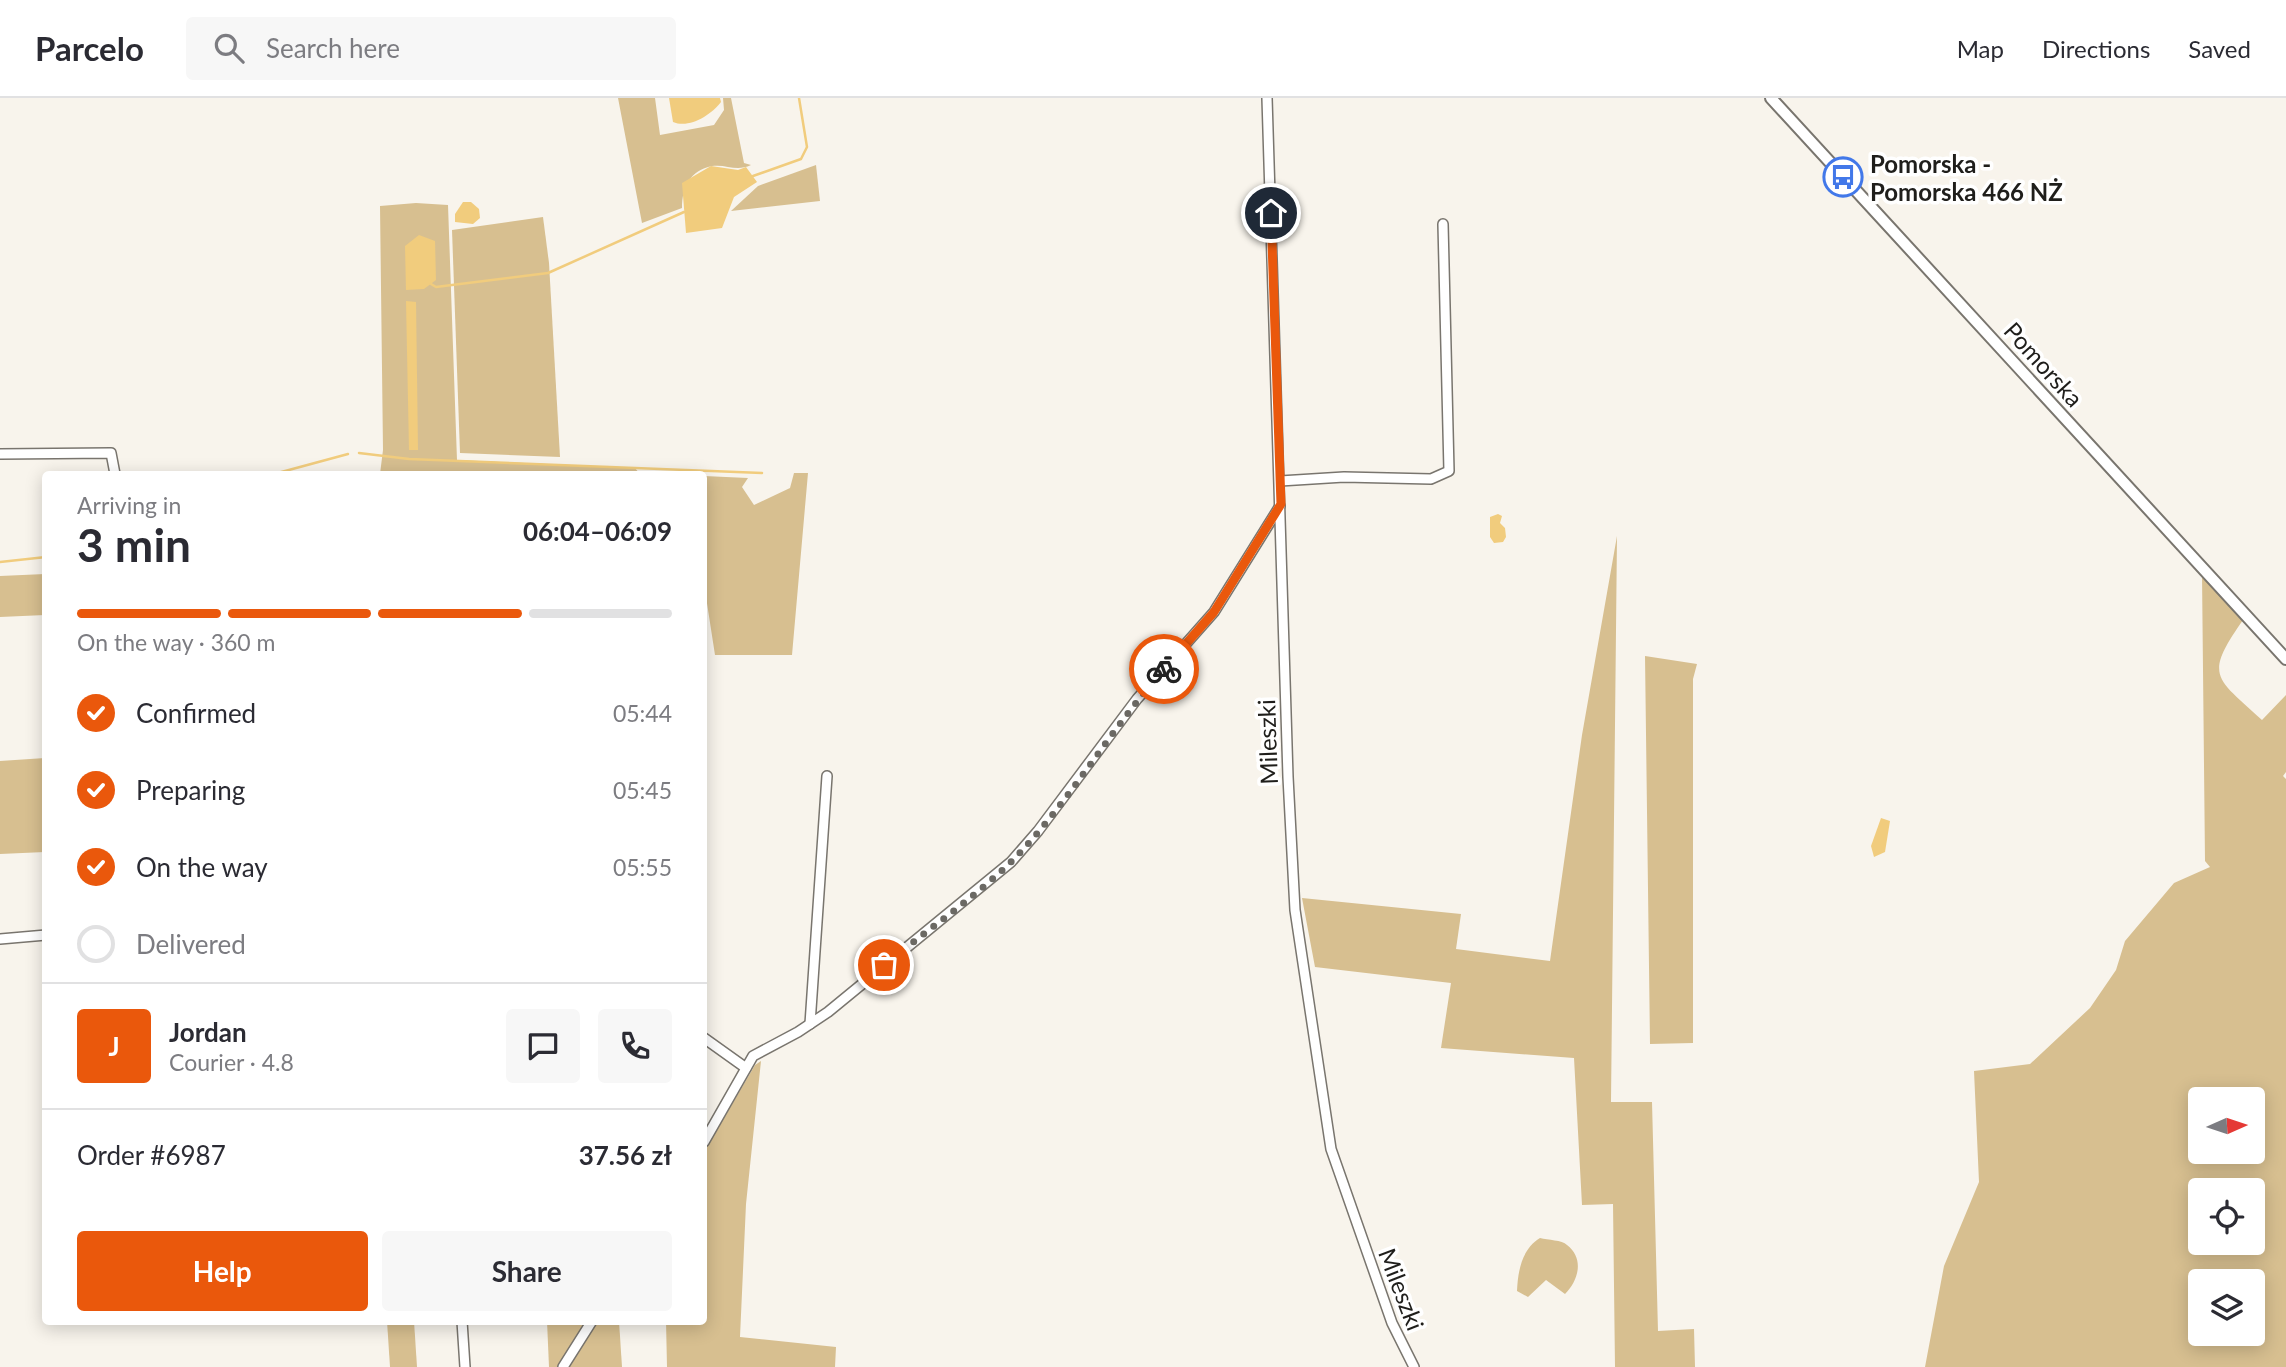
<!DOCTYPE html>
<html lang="en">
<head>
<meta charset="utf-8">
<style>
	body { margin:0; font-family:Lato,sans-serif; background:#f7f7f7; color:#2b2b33; height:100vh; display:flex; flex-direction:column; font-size:26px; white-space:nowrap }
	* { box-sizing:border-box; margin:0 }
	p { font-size:23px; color:#7c7c81 }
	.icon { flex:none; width:38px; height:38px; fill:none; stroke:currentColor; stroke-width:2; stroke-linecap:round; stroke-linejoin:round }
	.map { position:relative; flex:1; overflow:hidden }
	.panel { position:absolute; left:42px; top:373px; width:665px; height:854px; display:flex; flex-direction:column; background:#fff; border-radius:7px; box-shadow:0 4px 18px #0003 }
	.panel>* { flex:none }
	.needle { width:46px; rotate:87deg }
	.controls { position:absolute; left:2188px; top:989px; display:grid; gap:14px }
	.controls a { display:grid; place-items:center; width:77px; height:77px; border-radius:7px; background:#fff; box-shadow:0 4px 18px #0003; font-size:35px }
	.pin { position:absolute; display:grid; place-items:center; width:60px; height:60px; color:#fff; margin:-30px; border:4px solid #fff; border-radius:50%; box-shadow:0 2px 7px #0007 }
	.courier { position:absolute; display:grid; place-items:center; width:70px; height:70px; margin:-35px; border:5px solid #ea580c; border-radius:50%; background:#fff; color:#222; box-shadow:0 2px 9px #0007 }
	.headline em { font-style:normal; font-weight:700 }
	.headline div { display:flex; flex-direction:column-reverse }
	.headline { display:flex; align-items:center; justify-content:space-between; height:119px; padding:0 35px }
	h1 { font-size:46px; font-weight:700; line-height:52px }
	.bar { display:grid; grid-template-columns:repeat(4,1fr); gap:10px 7px; align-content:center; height:84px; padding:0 35px }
	.bar i { height:9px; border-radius:5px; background:#e1e1e2 }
	.bar .selected { background:#ea580c }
	.bar p { grid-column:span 4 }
	.line { display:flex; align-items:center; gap:18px; padding:0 35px; border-top:2px solid #e1e1e2 }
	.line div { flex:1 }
	.round { display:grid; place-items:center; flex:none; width:74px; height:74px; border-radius:7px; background:#f7f7f7 }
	ol { padding:0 35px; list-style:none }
	li { display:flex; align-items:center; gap:21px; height:77px }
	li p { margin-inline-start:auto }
	li .icon { padding:7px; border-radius:50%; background:#ea580c; color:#fff; stroke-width:4 }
	li:last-child { color:#7c7c81 }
	li i { width:38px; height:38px; border:4px solid #e1e1e2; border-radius:50% }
	.cta { display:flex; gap:14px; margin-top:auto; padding:14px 35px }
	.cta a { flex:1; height:80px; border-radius:7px; background:#ea580c; color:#fff; font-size:28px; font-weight:700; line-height:80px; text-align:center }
	.cta a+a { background:#f7f7f7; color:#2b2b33 }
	header { display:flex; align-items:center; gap:42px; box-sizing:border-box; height:98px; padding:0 35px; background:#fff; border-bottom:2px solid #e1e1e2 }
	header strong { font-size:33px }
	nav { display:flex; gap:38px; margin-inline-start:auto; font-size:24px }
	.search { width:490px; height:63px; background:#f7f7f7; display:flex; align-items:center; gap:18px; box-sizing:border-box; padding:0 24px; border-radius:7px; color:#7c7c81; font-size:26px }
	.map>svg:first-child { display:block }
	.green { fill:#d7bf90; fill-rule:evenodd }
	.water { fill:#f1cc7d }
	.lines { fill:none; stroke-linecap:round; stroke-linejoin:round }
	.stream { stroke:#f1cc7d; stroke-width:2.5 }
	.minor-casing { stroke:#79756e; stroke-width:12 }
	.tertiary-casing { stroke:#79756e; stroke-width:14 }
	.minor { stroke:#fff; stroke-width:9 }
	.tertiary { stroke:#fff; stroke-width:10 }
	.done { stroke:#6b6964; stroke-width:7; stroke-dasharray:0 12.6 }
	.route { stroke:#ea580c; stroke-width:9 }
	.labels { text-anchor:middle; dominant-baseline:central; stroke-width:7; stroke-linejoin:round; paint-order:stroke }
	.poi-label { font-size:24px; font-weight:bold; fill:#1f1e1b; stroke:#fff; text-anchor:start }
	.street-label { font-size:24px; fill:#1f1e1b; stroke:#fff }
</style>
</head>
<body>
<header>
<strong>Parcelo</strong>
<div class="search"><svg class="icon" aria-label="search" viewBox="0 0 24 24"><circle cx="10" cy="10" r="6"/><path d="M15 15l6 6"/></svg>Search here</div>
<nav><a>Map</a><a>Directions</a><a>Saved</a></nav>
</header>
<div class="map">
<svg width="2286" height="1269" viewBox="0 0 2286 1269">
	<rect width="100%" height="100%" fill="#f8f4ec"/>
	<!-- green -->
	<g class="green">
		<path d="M 618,0 L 655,0 L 660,37 L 714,27 L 724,12 L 723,0 L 731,0 L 744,65 L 751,67 C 736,74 727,66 712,68 C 690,72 682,90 682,110 L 642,125 Z"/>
		<polygon points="816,67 820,103 731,113 758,88"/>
		<polygon points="416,105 448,107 457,362 635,370 640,376 380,376 383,352 380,108"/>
		<polygon points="543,119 549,165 560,359 460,355 452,132"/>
		<polygon points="794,375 808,375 792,557 715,557 704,486 704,378 748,380 742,389 754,407 790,390"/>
		<polygon points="1617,438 1611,1004 1652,1004 1658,1233 1694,1231 1695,1269 1615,1269 1613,1106 1582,1107 1574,960 1441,950 1451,885 1315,869 1302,800 1461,816 1456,851 1550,863 1582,637"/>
		<polygon points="45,476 45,517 0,519 0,478"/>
		<path d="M 2202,476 L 2243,522 C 2203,579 2216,579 2262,622 L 2286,597 L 2286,674 L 2283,678 L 2286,681 L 2286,1269 L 1925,1269 L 1944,1168 L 1979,1084 L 1974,973 L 2030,966 L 2090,910 L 2116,872 L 2125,843 L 2174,785 L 2210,769 L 2205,763 ZM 2200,1001 L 2252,1001 L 2252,1054 L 2200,1054 ZM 2200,1092 L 2252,1092 L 2252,1144 L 2200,1144 ZM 2200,1183 L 2252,1183 L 2252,1236 L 2200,1236 Z"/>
		<polygon points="1645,558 1697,566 1693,581 1693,945 1650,946"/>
		<polygon points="45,660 45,754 0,756 0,663"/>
		<polygon points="761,963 746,1106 740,1239 836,1249 835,1269 667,1269 666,1223 704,1223 704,1054 755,967"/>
		<path d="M 1540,1140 C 1548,1142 1562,1142 1567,1147 C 1585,1161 1578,1183 1565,1196 L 1546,1182 L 1528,1199 L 1517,1193 C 1518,1172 1522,1151 1540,1140 Z"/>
		<polygon points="387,1223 414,1223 417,1269 390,1269"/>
		<polygon points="547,1223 587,1223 558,1269 549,1269"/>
		<polygon points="597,1223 619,1223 622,1269 567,1269"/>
	</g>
	<!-- water -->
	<g class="water">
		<path d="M 669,0 L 720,0 L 721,4 C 711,17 689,31 673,24 Z"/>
		<polygon points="711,68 738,72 746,69 757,84 734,99 722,130 686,135 682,85"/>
		<polygon points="463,104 471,104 479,111 480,120 473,126 455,124 455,116"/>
		<polygon points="419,137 435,143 436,182 424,191 406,192 405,148"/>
		<polygon points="406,203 416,204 418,352 409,352"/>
		<polygon points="1498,416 1502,418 1500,425 1505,430 1506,439 1503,444 1494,445 1490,439 1490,419"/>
		<polygon points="1881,720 1890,723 1885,754 1874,759 1871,748"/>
	</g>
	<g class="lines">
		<!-- stream -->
		<g class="stream">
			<polyline points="753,78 801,61 807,49 799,0"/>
			<polyline points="431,186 436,189 548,175 684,114"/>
			<polyline points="359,355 409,361 762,375"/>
			<polyline points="274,376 348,356"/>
			<polyline points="0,464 46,459"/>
		</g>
		<!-- minor casing -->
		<g class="minor-casing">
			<g id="minor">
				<polyline points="1267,0 1288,679 1295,812 1331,1051 1392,1225 1414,1269"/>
				<polyline points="0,356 111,355 115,376"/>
				<polyline points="1280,383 1344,379 1431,381 1449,373 1443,126"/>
				<polyline points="0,841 46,837"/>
				<polyline points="810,926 827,678"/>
				<polyline points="704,940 746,970"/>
				<polyline points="704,1044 753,958 798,934 828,914 1011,764 1038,733 1137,601 1214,514 1280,408"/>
				<polyline points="462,1223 465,1269"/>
				<polyline points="563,1269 592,1223"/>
			</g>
		</g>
		<!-- tertiary casing -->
		<g class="tertiary-casing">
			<polyline id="tertiary" points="1771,0 2286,561"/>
		</g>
		<!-- minor -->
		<use href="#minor" class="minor"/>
		<!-- tertiary -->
		<use href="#tertiary" class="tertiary"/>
	</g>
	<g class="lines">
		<!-- done -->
		<path class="done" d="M 884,867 C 926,833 973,801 1012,763 C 1069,705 1110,632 1164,571"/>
		<!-- route -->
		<polyline class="route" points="1164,571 1214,514 1281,406 1271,115"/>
	</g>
	<!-- icons -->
	<defs>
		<g id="bus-ring" transform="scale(2.0125)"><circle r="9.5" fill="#fff" stroke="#4278e9" stroke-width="1.5"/><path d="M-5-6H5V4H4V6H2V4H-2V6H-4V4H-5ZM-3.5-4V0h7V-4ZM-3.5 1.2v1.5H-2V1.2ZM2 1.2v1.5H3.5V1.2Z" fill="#4278e9"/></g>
	</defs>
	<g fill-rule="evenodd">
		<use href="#bus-ring" x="1843" y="79"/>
	</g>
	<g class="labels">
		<!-- poi labels -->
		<g class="poi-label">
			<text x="1870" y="65">Pomorska -<tspan x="1870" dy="28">Pomorska 466 NŻ</tspan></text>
		</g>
		<!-- street labels -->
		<g class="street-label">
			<text transform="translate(2044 266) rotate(48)">Pomorska</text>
			<text transform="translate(1267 644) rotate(-92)">Mileszki</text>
			<text transform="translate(1402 1191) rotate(69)">Mileszki</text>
		</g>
	</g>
</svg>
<div class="controls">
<a><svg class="needle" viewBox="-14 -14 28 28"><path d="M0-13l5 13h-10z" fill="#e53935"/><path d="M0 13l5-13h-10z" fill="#7c7c81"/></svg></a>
<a><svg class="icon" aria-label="locate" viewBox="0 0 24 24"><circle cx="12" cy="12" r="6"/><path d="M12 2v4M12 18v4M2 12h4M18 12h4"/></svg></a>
<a><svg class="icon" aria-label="layers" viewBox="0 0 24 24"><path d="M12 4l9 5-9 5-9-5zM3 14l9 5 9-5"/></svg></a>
</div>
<div class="pin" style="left:884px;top:867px;background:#ea580c"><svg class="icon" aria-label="bag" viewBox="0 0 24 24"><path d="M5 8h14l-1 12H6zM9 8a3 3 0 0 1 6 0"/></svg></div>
<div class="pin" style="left:1271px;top:115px;background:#1f2937"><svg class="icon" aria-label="home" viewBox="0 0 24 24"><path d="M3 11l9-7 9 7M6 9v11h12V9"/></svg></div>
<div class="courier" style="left:1164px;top:571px"><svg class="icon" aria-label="bike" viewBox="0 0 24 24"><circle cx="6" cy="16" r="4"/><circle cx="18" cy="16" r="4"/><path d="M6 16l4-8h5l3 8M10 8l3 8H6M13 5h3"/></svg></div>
<section class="panel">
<div class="headline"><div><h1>3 min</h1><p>Arriving in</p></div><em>06:04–06:09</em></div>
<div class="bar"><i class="selected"></i><i class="selected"></i><i class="selected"></i><i></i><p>On the way · 360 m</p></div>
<ol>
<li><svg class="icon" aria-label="check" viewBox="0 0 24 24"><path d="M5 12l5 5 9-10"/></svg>Confirmed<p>05:44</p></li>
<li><svg class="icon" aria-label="check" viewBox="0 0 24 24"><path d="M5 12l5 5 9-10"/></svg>Preparing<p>05:45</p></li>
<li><svg class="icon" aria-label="check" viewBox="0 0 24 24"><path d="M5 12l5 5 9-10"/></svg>On the way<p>05:55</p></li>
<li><i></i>Delivered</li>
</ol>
<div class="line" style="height:126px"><b class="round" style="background:#ea580c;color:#fff">J</b><div><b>Jordan</b><p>Courier · 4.8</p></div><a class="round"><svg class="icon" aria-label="chat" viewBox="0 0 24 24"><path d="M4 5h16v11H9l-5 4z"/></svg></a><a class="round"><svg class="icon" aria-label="phone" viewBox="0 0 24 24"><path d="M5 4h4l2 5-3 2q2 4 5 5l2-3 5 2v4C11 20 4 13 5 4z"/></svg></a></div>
<div class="line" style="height:91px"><div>Order #6987</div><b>37.56 zł</b></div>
<div class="cta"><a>Help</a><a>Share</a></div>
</section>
</div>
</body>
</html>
